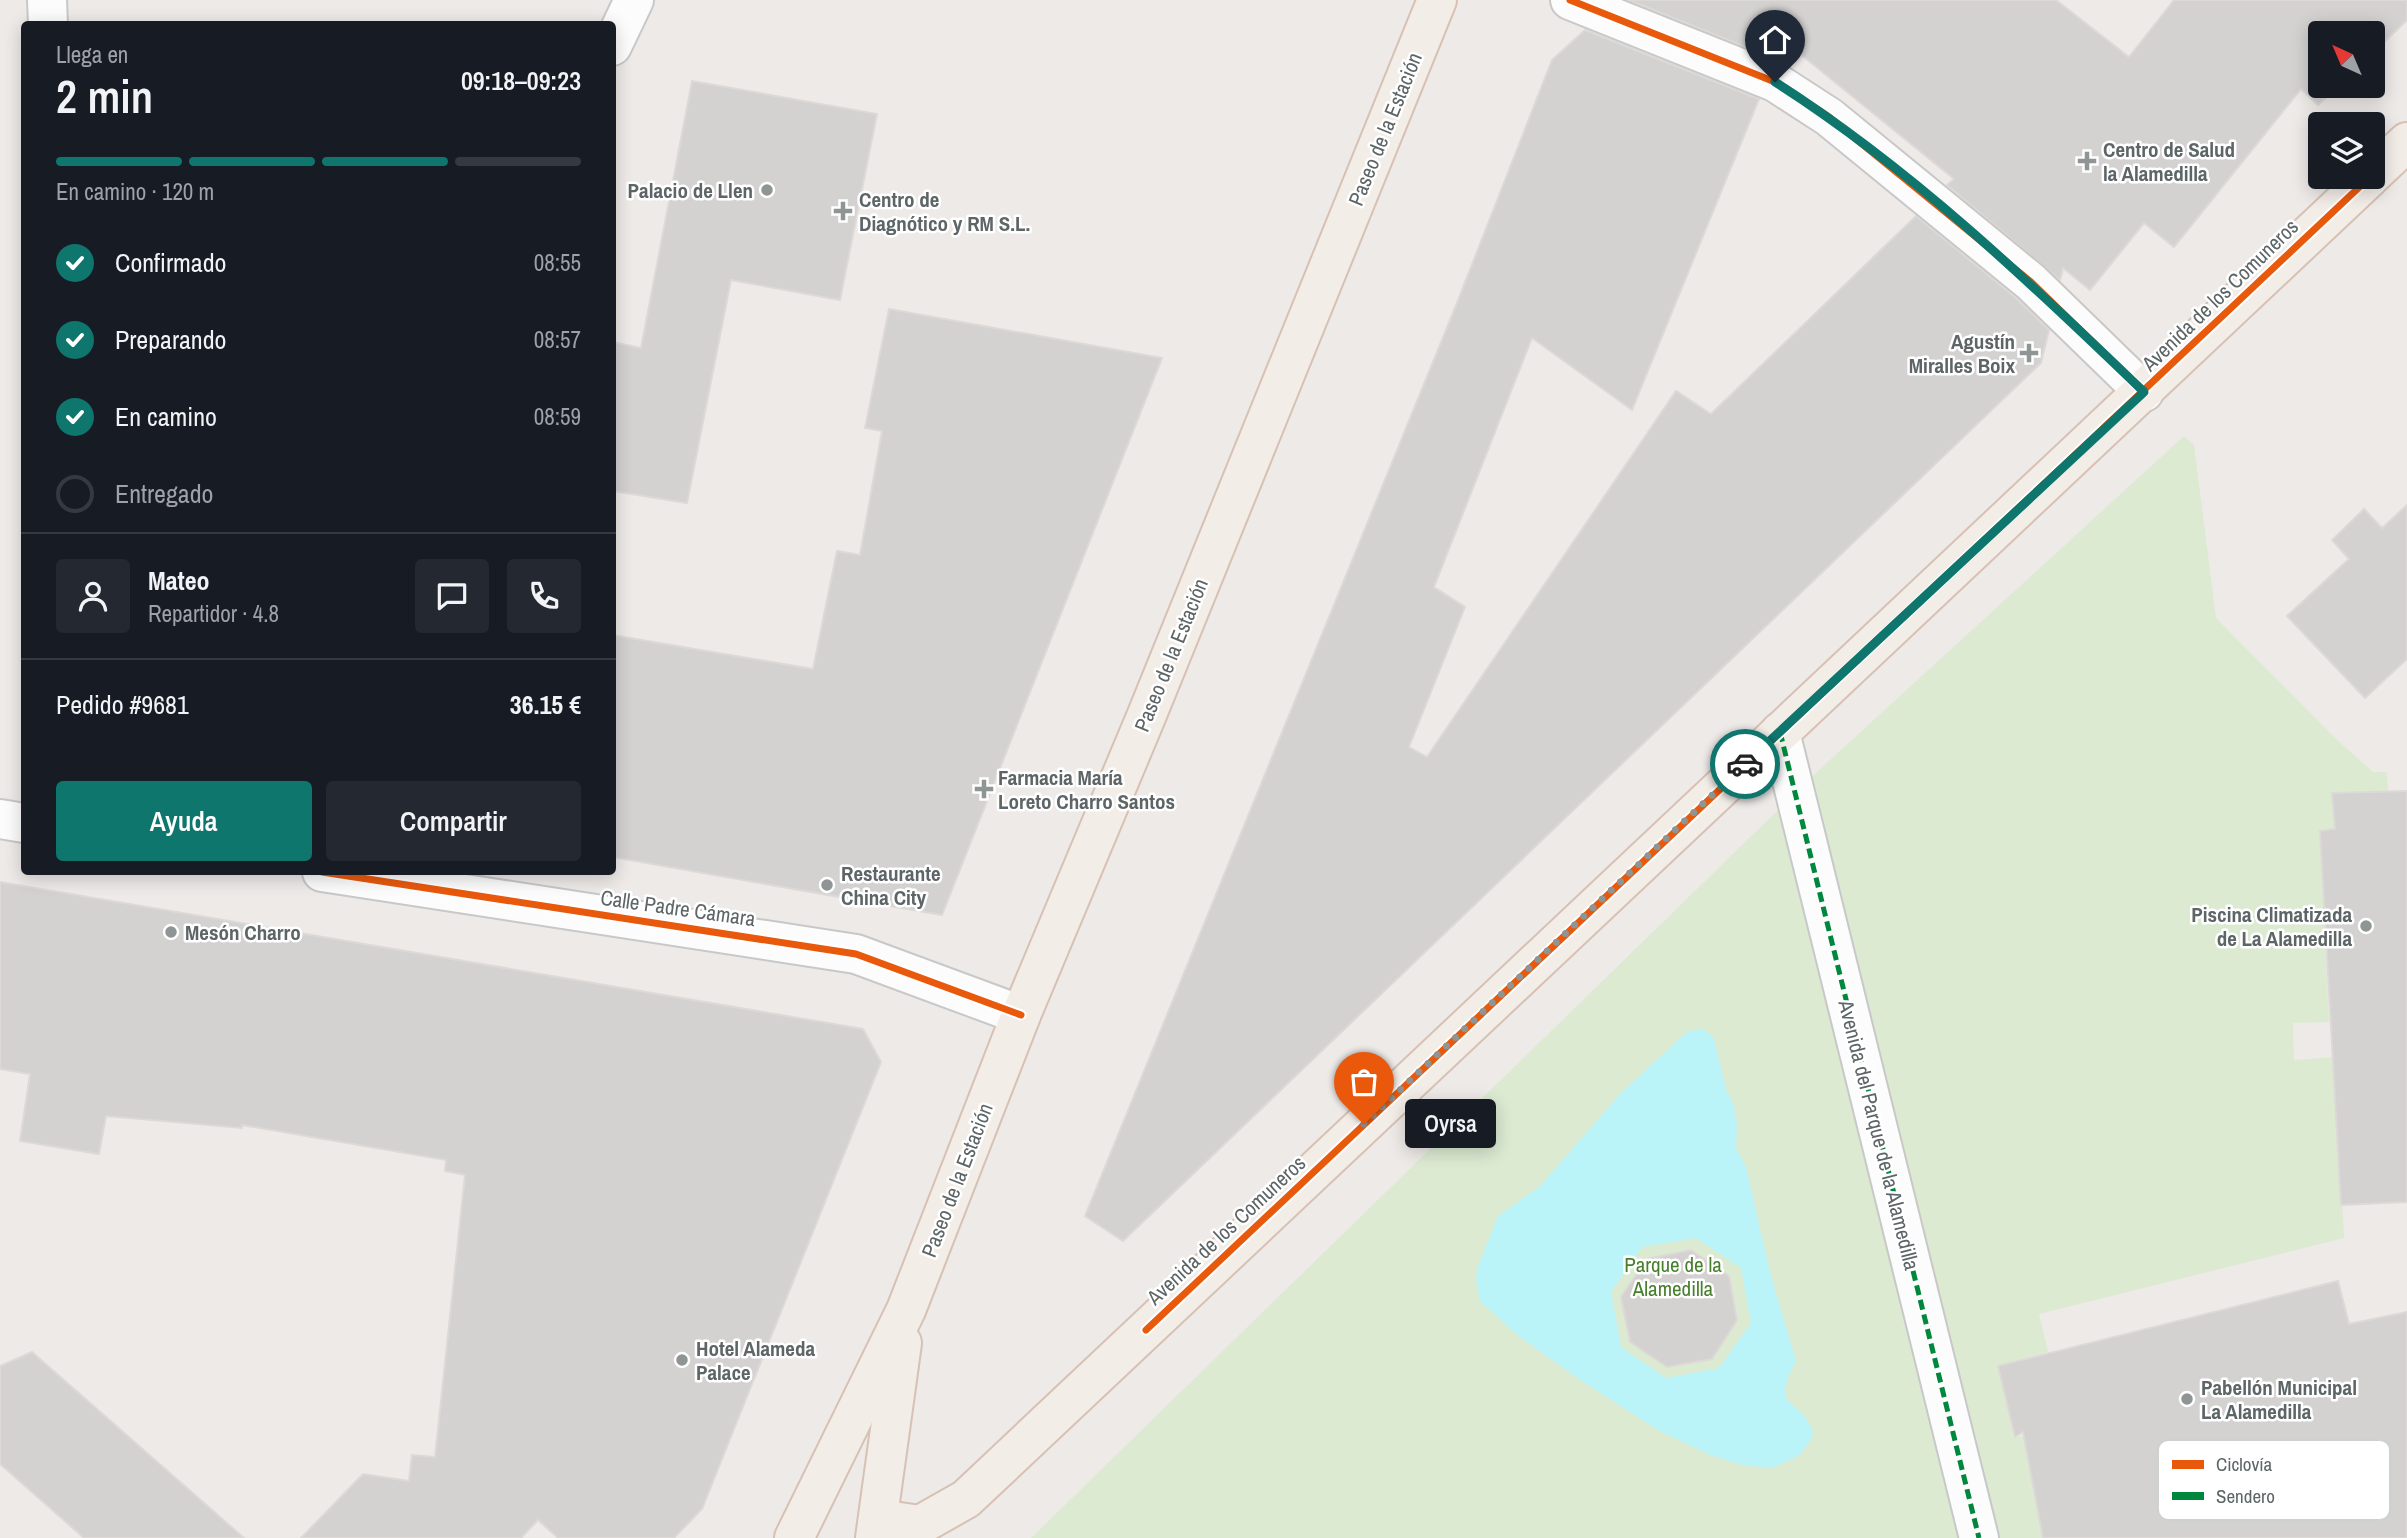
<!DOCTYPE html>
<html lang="es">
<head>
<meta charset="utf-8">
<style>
	body { margin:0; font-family:"Archivo Narrow",sans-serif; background:#242831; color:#f1f3f6; height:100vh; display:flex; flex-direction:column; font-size:26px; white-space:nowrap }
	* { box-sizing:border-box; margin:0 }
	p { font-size:23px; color:#9ea1a6 }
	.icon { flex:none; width:38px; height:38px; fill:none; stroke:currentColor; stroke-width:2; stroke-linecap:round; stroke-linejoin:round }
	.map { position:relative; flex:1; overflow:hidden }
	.side { position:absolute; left:21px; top:21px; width:595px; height:854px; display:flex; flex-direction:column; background:#171b24; border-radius:7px; box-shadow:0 4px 18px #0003 }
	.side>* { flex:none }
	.needle { width:46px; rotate:316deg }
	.controls { position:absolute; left:2308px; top:21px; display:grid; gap:14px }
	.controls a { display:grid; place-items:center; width:77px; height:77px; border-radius:7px; background:#171b24; box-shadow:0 4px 18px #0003; font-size:35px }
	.pin { position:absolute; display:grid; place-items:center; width:60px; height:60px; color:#fff; margin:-72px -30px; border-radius:50% 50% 50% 0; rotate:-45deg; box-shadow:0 0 7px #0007 }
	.pin .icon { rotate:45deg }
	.courier { position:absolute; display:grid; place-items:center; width:70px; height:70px; margin:-35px; border:5px solid #0f766e; border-radius:50%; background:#fff; color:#222; box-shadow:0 2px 9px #0007 }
	.bubble { position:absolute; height:49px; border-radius:7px; background:#171b24; box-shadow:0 4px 18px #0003; font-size:23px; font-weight:600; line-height:49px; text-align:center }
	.head em { font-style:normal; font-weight:600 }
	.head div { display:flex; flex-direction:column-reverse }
	.head { display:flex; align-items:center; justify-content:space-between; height:119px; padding:0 35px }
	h1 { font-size:46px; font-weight:600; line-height:52px }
	.bar { display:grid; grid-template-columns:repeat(4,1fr); gap:10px 7px; align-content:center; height:84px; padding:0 35px }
	.bar i { height:9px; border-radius:5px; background:#363941 }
	.bar .current { background:#0f766e }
	.bar p { grid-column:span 4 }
	.line { display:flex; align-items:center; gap:18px; padding:0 35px; border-top:2px solid #363941 }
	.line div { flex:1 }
	.round { display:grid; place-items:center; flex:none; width:74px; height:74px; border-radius:7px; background:#242831 }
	ol { padding:0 35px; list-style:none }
	li { display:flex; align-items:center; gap:21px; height:77px }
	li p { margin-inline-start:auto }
	li .icon { padding:7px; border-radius:50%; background:#0f766e; color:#fff; stroke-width:4 }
	li:last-child { color:#9ea1a6 }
	li i { width:38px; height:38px; border:4px solid #363941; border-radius:50% }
	.primary-button { display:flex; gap:14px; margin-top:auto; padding:14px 35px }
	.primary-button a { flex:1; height:80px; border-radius:7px; background:#0f766e; color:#fff; font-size:28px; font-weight:600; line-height:80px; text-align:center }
	.primary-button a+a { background:#242831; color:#f1f3f6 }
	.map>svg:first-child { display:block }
	.green { fill:#dcead2 }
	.water { fill:#bbf4f8; fill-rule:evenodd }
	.building { fill:#d4d1d1; stroke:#ddd9d7; stroke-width:2 }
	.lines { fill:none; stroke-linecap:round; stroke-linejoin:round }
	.minor-casing { stroke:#c8c8c8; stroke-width:42 }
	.major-casing { stroke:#d7c1b4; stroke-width:42 }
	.minor { stroke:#fcfcfc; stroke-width:38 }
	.major { stroke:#f3ede8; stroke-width:38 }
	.quiet { stroke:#00873e; stroke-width:5; stroke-dasharray:10 5; stroke-linecap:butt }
	.cycleway-casing { stroke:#fff; stroke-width:11 }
	.cycleway { stroke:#e8590c; stroke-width:7 }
	.done { stroke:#8f9494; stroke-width:7; stroke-dasharray:0 12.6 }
	.route { stroke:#0f766e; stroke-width:9 }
	.poi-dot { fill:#8f9494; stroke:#fff; stroke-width:2.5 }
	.labels { text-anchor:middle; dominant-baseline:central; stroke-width:5; stroke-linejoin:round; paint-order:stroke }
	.street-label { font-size:21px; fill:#5d6567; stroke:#fff }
	.poi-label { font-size:21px; font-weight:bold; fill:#5d6567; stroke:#fff; text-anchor:start }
	.park-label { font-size:21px; fill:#477f2c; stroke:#fff }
	.key { fill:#fff; stroke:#ced1d1; stroke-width:2 }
	.key-label { font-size:19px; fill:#5d6567 }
</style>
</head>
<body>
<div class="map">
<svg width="2407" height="1538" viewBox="0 0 2407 1538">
	<rect width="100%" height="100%" fill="#edeae8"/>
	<!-- green -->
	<polygon class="green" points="2184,436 2194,445 2216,618 2335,738 2373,772 2387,772 2388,792 2332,794 2335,829 2320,831 2329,1022 2293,1023 2294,1060 2334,1057 2344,1238 2039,1314 2048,1352 1998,1366 2014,1437 2024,1436 2043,1538 1031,1538 1818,771"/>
	<!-- water -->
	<path class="water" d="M 1697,1029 L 1704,1029 L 1714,1039 L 1726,1089 L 1733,1103 L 1737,1124 L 1736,1148 L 1746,1167 L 1770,1272 L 1796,1361 C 1769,1411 1798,1395 1813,1431 L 1810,1442 L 1798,1456 L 1772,1468 L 1743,1465 L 1710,1455 L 1658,1430 L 1577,1378 L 1516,1334 L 1480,1301 L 1476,1279 L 1478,1266 L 1498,1216 L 1540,1186 L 1620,1094 L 1687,1032 ZM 1696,1238 L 1741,1268 L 1751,1323 L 1719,1368 L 1666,1378 L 1621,1347 L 1611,1292 L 1642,1247 Z"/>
	<!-- building -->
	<g class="building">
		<polygon points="1629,0 2056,0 2129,57 2174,0 2407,0 2407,20 2373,53 2373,33 2320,33 2320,86 2338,86 2318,105 2301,89 2174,247 2144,223 2090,290 2063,268 2060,280 1947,185 1954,179 1783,40 1775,59"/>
		<polygon points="1585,30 1759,99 1632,410 1532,338 1434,587 1465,607 1409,747 1427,757 1676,391 1711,414 1916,216 2016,298 2049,330 2041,363 1123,1241 1085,1216 1455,308 1552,60"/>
		<polygon points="692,81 877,114 840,300 731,280 687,503 612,491 612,342 641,348"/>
		<polygon points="889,309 1162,358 942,915 612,857 612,635 813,669 837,551 860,555 882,431 865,428"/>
		<polygon points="2407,505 2407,659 2365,698 2287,616 2349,559 2332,540 2364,509 2382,528"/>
		<polygon points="2407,791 2407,1202 2341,1205 2320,831 2335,829 2332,793"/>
		<polygon points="0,882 863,1029 881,1062 702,1509 674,1538 558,1538 538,1520 521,1538 301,1538 363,1474 409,1481 412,1455 435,1457 465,1175 445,1171 446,1160 242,1125 242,1128 106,1116 99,1154 20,1141 30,1074 0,1069"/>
		<polygon points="1691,1250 1729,1276 1737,1320 1712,1359 1667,1367 1630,1342 1621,1297 1647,1259"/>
		<polygon points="2338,1281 2349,1324 2407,1312 2407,1538 2043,1538 2023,1432 2015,1437 1998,1366"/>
		<polygon points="32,1352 244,1538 84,1538 0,1464 0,1366"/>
	</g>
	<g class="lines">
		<!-- minor casing -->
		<g class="minor-casing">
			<g id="minor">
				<polyline points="47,0 48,24"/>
				<polyline points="1570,0 1775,82 1829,117 2031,282 2144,392"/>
				<polyline points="612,46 634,0"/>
				<polyline points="1780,732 1979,1538"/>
				<polyline points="0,819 24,823"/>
				<polyline points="322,872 856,954 1021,1015"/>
			</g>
		</g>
		<!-- major casing -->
		<g class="major-casing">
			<g id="major">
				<polyline points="2373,174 2407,142"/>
				<polyline points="879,1519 920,1525 966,1499 2370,177"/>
				<polyline points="794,1538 906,1310 1021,1015 1146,717 1437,0"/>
				<polyline points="875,1538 902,1343"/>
			</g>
		</g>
		<!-- minor -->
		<use href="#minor" class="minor"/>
		<!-- major -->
		<use href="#major" class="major"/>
		<!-- quiet -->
		<polyline class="quiet" points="1780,732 1979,1538"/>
		<!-- cycleway casing -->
		<g class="cycleway-casing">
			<g id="cycleway">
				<polyline points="1570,0 1775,82 1829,117 2031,282 2144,392"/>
				<polyline points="322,872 856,954 1021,1015"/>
				<polyline points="1146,1330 2370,177"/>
			</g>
		</g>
		<!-- cycleway -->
		<use href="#cycleway" class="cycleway"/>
	</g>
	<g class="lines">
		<!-- done -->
		<polyline class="done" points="1364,1124 1745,764"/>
		<!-- route -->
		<path class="route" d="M 1745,764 L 2144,392 C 2029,281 1910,168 1775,82"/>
	</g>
	<!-- markers -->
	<g class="poi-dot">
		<path d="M2083.5 150.5h7v7h7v7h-7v7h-7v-7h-7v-7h7z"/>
		<circle cx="767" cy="190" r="7"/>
		<path d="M839.5 200.5h7v7h7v7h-7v7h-7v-7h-7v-7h7z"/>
		<path d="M2025.5 342.5h7v7h7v7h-7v7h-7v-7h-7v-7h7z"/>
		<path d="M980.5 778.5h7v7h7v7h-7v7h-7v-7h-7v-7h7z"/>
		<circle cx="827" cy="885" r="7"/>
		<circle cx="2366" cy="926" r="7"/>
		<circle cx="171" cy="932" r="7"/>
		<circle cx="682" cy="1360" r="7"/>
		<circle cx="2187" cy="1399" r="7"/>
	</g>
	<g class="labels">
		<!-- street labels -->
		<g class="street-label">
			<text transform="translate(1385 129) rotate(-68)">Paseo de la Estación</text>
			<text transform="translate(2220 295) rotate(-44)">Avenida de los Comuneros</text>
			<text transform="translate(1171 655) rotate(-68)">Paseo de la Estación</text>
			<text transform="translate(678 908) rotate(8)">Calle Padre Cámara</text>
			<text transform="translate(1879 1135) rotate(76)">Avenida del Parque de la Alamedilla</text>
			<text transform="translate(957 1180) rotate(-69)">Paseo de la Estación</text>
			<text transform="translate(1226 1230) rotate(-43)">Avenida de los Comuneros</text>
		</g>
		<!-- poi labels -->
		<g class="poi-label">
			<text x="2103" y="149">Centro de Salud<tspan x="2103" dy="24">la Alamedilla</tspan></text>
			<text x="753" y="190" text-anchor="end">Palacio de Llen</text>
			<text x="859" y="199">Centro de<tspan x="859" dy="24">Diagnótico y RM S.L.</tspan></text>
			<text x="2015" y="341" text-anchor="end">Agustín<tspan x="2015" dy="24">Miralles Boix</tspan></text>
			<text x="998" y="777">Farmacia María<tspan x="998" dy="24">Loreto Charro Santos</tspan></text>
			<text x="841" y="873">Restaurante<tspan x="841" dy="24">China City</tspan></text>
			<text x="2352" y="914" text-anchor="end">Piscina Climatizada<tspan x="2352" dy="24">de La Alamedilla</tspan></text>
			<text x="185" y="932">Mesón Charro</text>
			<text x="696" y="1348">Hotel Alameda<tspan x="696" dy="24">Palace</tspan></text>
			<text x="2201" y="1387">Pabellón Municipal<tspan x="2201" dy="24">La Alamedilla</tspan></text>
		</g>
		<!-- park labels -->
		<g class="park-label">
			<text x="1673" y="1264">Parque de la<tspan x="1673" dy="24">Alamedilla</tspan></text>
		</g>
	</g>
	<!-- legend -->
	<rect x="2158" y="1440" width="232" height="80" rx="10" class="key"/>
	<rect x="2172" y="1460" width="32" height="9" fill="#e8590c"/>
	<rect x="2172" y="1492" width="32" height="8" fill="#00873e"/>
	<g class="key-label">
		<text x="2216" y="1471">Ciclovía</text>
		<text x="2216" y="1503">Sendero</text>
	</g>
</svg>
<div class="controls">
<a><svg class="needle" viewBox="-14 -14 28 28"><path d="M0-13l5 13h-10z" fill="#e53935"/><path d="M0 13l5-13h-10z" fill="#9ea1a6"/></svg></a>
<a><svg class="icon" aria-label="layers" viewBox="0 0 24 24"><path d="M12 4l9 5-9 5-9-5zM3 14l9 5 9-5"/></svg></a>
</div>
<div class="pin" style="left:1364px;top:1124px;background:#ea580c"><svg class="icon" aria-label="bag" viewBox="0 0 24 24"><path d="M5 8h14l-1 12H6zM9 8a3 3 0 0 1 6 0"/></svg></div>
<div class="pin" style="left:1775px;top:82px;background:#1f2937"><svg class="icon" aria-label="home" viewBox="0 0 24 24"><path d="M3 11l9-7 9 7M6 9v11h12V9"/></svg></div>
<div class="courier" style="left:1745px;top:764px"><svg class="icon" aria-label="car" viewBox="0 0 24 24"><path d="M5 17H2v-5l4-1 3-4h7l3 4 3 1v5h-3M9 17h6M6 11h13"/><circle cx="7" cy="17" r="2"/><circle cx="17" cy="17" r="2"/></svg></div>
<div class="bubble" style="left:1405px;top:1099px;width:91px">Oyrsa</div>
<section class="side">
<div class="head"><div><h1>2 min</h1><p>Llega en</p></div><em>09:18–09:23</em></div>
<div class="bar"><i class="current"></i><i class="current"></i><i class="current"></i><i></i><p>En camino · 120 m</p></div>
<ol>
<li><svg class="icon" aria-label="check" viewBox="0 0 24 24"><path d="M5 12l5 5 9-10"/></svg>Confirmado<p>08:55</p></li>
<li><svg class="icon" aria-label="check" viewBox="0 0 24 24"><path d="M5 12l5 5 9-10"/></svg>Preparando<p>08:57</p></li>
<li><svg class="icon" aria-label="check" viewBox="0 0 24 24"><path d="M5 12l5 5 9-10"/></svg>En camino<p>08:59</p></li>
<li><i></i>Entregado</li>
</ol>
<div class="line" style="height:126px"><a class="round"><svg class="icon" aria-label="person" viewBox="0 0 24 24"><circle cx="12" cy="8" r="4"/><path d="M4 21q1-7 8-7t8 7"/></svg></a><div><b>Mateo</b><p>Repartidor · 4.8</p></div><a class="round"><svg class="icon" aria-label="chat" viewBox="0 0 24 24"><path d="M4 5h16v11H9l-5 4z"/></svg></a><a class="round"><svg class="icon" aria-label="phone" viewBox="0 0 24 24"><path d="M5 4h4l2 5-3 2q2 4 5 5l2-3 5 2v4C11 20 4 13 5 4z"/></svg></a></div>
<div class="line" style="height:91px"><div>Pedido #9681</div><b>36.15 €</b></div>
<div class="primary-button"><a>Ayuda</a><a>Compartir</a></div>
</section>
</div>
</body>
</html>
